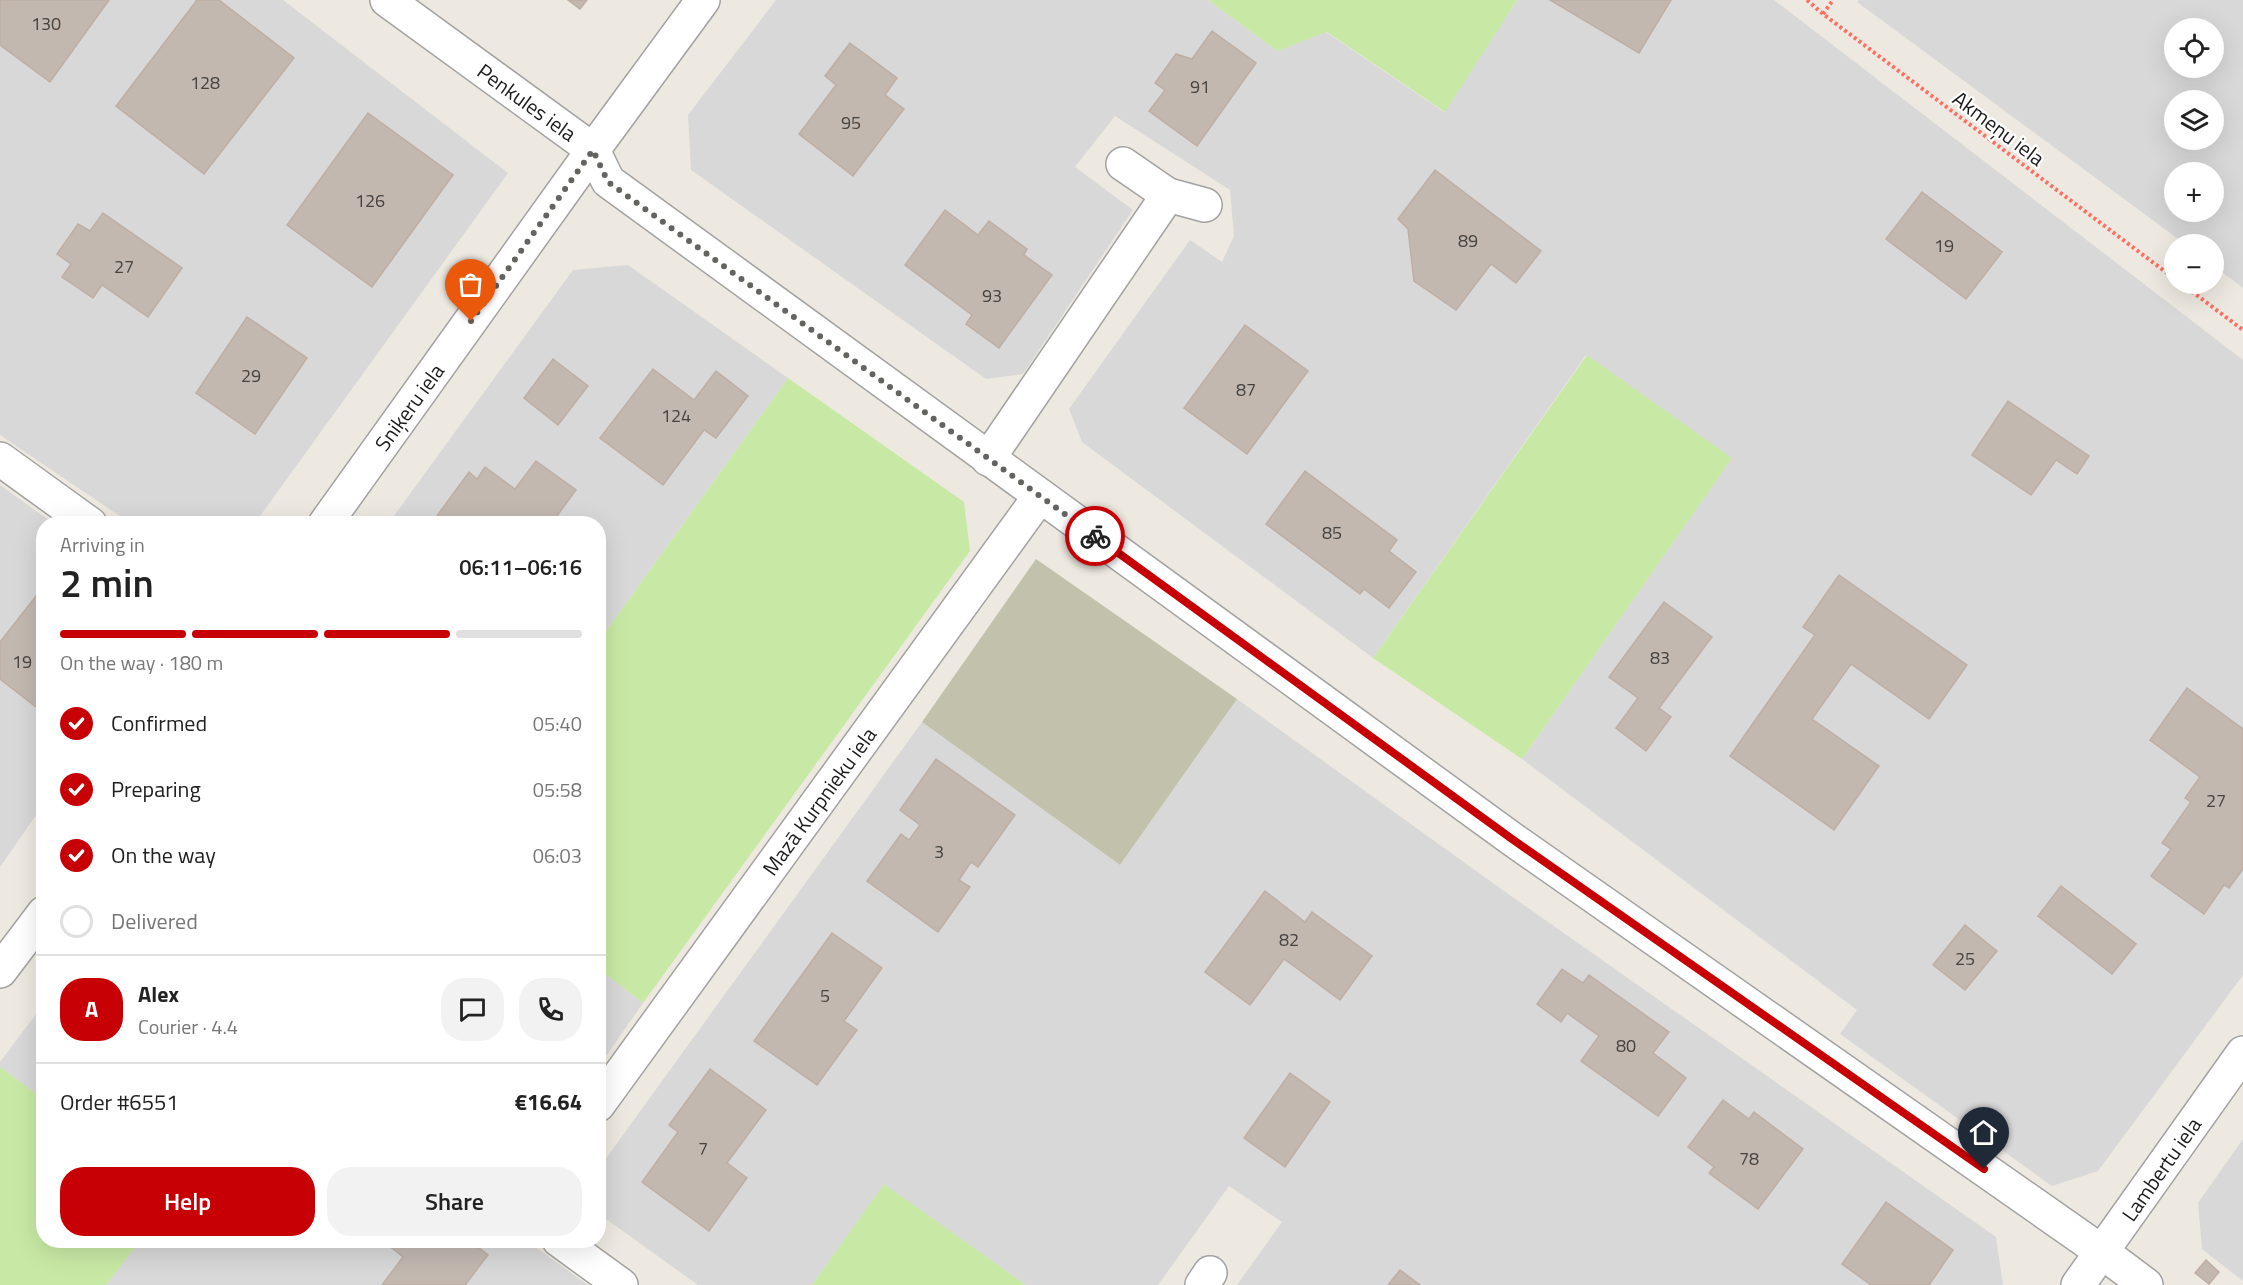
<!DOCTYPE html>
<html lang="en">
<head>
<meta charset="utf-8">
<style>
	body { margin:0; font-family:"Titillium Web",sans-serif; background:#f2f2f2; color:#222; height:100vh; display:flex; flex-direction:column; font-size:22px; white-space:nowrap }
	* { box-sizing:border-box; margin:0 }
	p { font-size:20px; color:#767676 }
	.icon { flex:none; width:33px; height:33px; fill:none; stroke:currentColor; stroke-width:2; stroke-linecap:round; stroke-linejoin:round }
	.map { position:relative; flex:1; overflow:hidden }
	.sheet { position:absolute; left:36px; top:516px; width:570px; height:732px; display:flex; flex-direction:column; background:#fff; border-radius:24px; box-shadow:0 6px 24px #0002 }
	.sheet>* { flex:none }
	.fabs { position:absolute; left:2164px; top:18px; display:grid; gap:12px }
	.fabs a { display:grid; place-items:center; width:60px; height:60px; border-radius:50%; background:#fff; box-shadow:0 6px 24px #0002; font-size:30px }
	.pin { position:absolute; display:grid; place-items:center; width:51px; height:51px; color:#fff; margin:-62px -26px; border-radius:50% 50% 50% 0; rotate:-45deg; box-shadow:0 0 6px #0007 }
	.pin .icon { rotate:45deg }
	.courier { position:absolute; display:grid; place-items:center; width:60px; height:60px; margin:-30px; border:4px solid #c60005; border-radius:50%; background:#fff; color:#222; box-shadow:0 2px 8px #0007 }
	.head em { font-style:normal; font-weight:600 }
	.head div { display:flex; flex-direction:column-reverse }
	.head { display:flex; align-items:center; justify-content:space-between; height:102px; padding:0 24px }
	h1 { font-size:39px; font-weight:600; line-height:45px }
	.bar { display:grid; grid-template-columns:repeat(4,1fr); gap:9px 6px; align-content:center; height:72px; padding:0 24px }
	.bar i { height:8px; border-radius:4px; background:#e0e0e0 }
	.bar .active { background:#c60005 }
	.bar p { grid-column:span 4 }
	.line { display:flex; align-items:center; gap:15px; padding:0 24px; border-top:2px solid #e0e0e0 }
	.line div { flex:1 }
	.round { display:grid; place-items:center; flex:none; width:63px; height:63px; border-radius:24px; background:#f2f2f2 }
	ol { padding:0 24px; list-style:none }
	li { display:flex; align-items:center; gap:18px; height:66px }
	li p { margin-inline-start:auto }
	li .icon { padding:6px; border-radius:50%; background:#c60005; color:#fff; stroke-width:4 }
	li:last-child { color:#767676 }
	li i { width:33px; height:33px; border:3px solid #e0e0e0; border-radius:50% }
	.button { display:flex; gap:12px; margin-top:auto; padding:12px 24px }
	.button a { flex:1; height:69px; border-radius:24px; background:#c60005; color:#fff; font-size:24px; font-weight:600; line-height:69px; text-align:center }
	.button a+a { background:#f2f2f2; color:#222 }
	.map>svg:first-child { display:block }
	.residential { fill:#d9d8d8; fill-rule:evenodd }
	.construction { fill:#c1c1ac }
	.grass { fill:#c8e9a5 }
	.building { fill:#c2b8b0; stroke:#bfaea3; stroke-width:1.5 }
	.lines { fill:none; stroke-linecap:round; stroke-linejoin:round }
	.minor-casing { stroke:#a2a2a2; stroke-width:36 }
	.path { stroke:#fb6f64; stroke-width:4; stroke-dasharray:3 3; stroke-linecap:butt }
	.minor { stroke:#fff; stroke-width:33 }
	.done { stroke:#646360; stroke-width:6; stroke-dasharray:0 10.8 }
	.route { stroke:#c60005; stroke-width:8 }
	.labels { text-anchor:middle; dominant-baseline:central; stroke-width:4.5; stroke-linejoin:round; paint-order:stroke }
	.number-label { font-size:18px; fill:#454240 }
	.street-label { font-size:21px; fill:#1b1b1b; stroke:#fff }
</style>
</head>
<body>
<div class="map">
<svg width="2243" height="1285" viewBox="0 0 2243 1285">
	<rect width="100%" height="100%" fill="#ede9e0"/>
	<!-- residential -->
	<g class="residential">
		<polygon points="0,0 283,0 508,173 255,523 130,523 0,435"/>
		<polygon points="776,0 1208,0 1277,51 1326,32 1444,112 1517,0 1774,0 2243,360 2243,975 2098,1171 2052,1186 1840,1034 1857,1010 1522,759 1731,459 1586,355 1373,658 1082,442 1069,409 1190,240 1222,262 1234,236 1230,190 1115,116 1075,167 1133,210 1023,374 986,379 691,170 688,115"/>
		<path d="M 1859,0 L 2243,0 L 2243,288 L 2214,266 L 2214,244 L 2185,244 L 1857,2 ZM 2214,28 L 2214,68 L 2175,68 L 2175,28 ZM 2214,100 L 2214,140 L 2175,140 L 2175,100 ZM 2175,172 L 2214,172 L 2214,212 L 2175,212 Z"/>
		<polygon points="628,265 788,378 599,641 598,524 388,524 573,270"/>
		<polygon points="0,485 53,523 44,524 43,805 0,867"/>
		<polygon points="1237,699 1504,891 1996,1237 2003,1285 1237,1285 1282,1222 1229,1186 1158,1285 1026,1285 884,1185 812,1285 698,1285 599,1214 599,1168 922,722 1120,865"/>
		<polygon points="599,969 643,1003 599,1066"/>
		<polygon points="43,1005 43,1099 0,1067 0,1062"/>
		<polygon points="2243,1139 2243,1281 2202,1249 2198,1203"/>
		<polygon points="140,1240 527,1241 588,1285 106,1285"/>
	</g>
	<!-- construction -->
	<polygon class="construction" points="1036,559 1237,699 1120,865 922,722"/>
	<!-- grass -->
	<g class="grass">
		<polygon points="1208,0 1517,0 1445,112 1327,32 1277,51"/>
		<polygon points="1587,355 1732,458 1522,759 1373,658"/>
		<polygon points="788,378 964,502 970,551 643,1003 599,969 599,641"/>
		<polygon points="0,1067 43,1099 44,1240 140,1241 106,1285 0,1285"/>
		<polygon points="884,1184 1026,1285 812,1285"/>
	</g>
	<!-- building -->
	<g class="building">
		<polygon points="0,0 109,0 50,82 0,45"/>
		<polygon points="197,0 219,0 294,58 204,174 116,106"/>
		<polygon points="568,0 587,0 580,9"/>
		<polygon points="1550,0 1671,0 1639,53"/>
		<polygon points="1212,31 1256,63 1197,146 1149,111 1165,90 1155,83 1176,54 1192,59"/>
		<polygon points="850,43 897,78 885,95 904,109 853,176 799,134 836,85 825,76"/>
		<polygon points="368,113 453,175 372,287 287,225"/>
		<polygon points="1435,170 1541,251 1516,283 1491,264 1456,310 1414,281 1408,229 1398,219"/>
		<polygon points="1922,192 2002,252 1966,299 1886,239"/>
		<polygon points="945,210 978,235 989,221 1027,249 1024,255 1052,275 999,348 966,324 972,315 905,265"/>
		<polygon points="103,213 182,268 148,317 102,285 93,298 62,277 71,264 57,254 78,224 90,231"/>
		<polygon points="247,317 307,358 255,434 196,393"/>
		<polygon points="1245,325 1308,371 1247,454 1184,408"/>
		<polygon points="553,359 588,386 558,425 524,398"/>
		<polygon points="653,369 694,400 716,371 748,396 716,438 704,430 663,485 600,438"/>
		<polygon points="2008,401 2089,456 2077,474 2056,460 2031,495 1972,455"/>
		<polygon points="536,461 576,490 551,524 537,524 534,521 532,524 431,524 469,472 477,479 485,467 515,489"/>
		<polygon points="1305,471 1397,540 1389,551 1416,572 1389,608 1364,589 1360,594 1266,524"/>
		<polygon points="1839,575 1967,665 1929,719 1851,664 1812,719 1879,766 1834,830 1730,756 1815,635 1803,627"/>
		<polygon points="44,586 44,697 36,707 0,679 0,642"/>
		<polygon points="1664,602 1712,637 1659,708 1671,717 1646,751 1616,728 1638,698 1609,677"/>
		<polygon points="2187,688 2243,729 2243,869 2229,888 2224,885 2204,914 2151,876 2171,849 2162,843 2191,802 2185,798 2200,777 2150,740"/>
		<polygon points="936,759 1015,815 978,867 971,862 959,880 970,887 938,932 867,881 901,834 909,840 920,825 900,810"/>
		<polygon points="2061,886 2136,944 2112,974 2038,916"/>
		<polygon points="1265,891 1305,922 1312,912 1372,956 1340,1000 1284,959 1250,1005 1205,972"/>
		<polygon points="1965,925 1997,951 1965,990 1933,965"/>
		<polygon points="832,933 882,968 844,1021 857,1030 817,1085 754,1041"/>
		<polygon points="1562,969 1583,983 1589,975 1669,1032 1653,1053 1686,1078 1658,1116 1581,1061 1599,1036 1567,1013 1561,1022 1537,1004"/>
		<polygon points="710,1069 766,1110 727,1163 747,1178 709,1231 642,1182 678,1132 669,1125"/>
		<polygon points="1290,1073 1330,1102 1285,1167 1244,1138"/>
		<polygon points="1723,1100 1749,1119 1754,1112 1803,1149 1758,1209 1709,1173 1714,1167 1688,1147"/>
		<polygon points="1886,1202 1953,1250 1929,1285 1871,1285 1842,1264"/>
		<polygon points="382,1240 469,1240 488,1255 465,1285 382,1285 403,1257"/>
		<polygon points="2206,1260 2219,1272 2209,1284 2195,1273"/>
		<polygon points="1400,1270 1420,1285 1388,1285"/>
	</g>
	<g class="lines">
		<!-- minor casing -->
		<g class="minor-casing">
			<g id="minor">
				<polyline points="387,0 593,150 608,181 1512,839 2102,1252 2146,1285"/>
				<polyline points="1168,195 1205,205"/>
				<polyline points="0,459 90,524"/>
				<polyline points="988,459 1168,195 1123,164"/>
				<polyline points="325,524 593,150 703,0"/>
				<polyline points="0,971 44,913"/>
				<polyline points="598,1105 1040,496"/>
				<polyline points="559,1240 621,1285"/>
				<polyline points="1202,1285 1210,1273"/>
				<polyline points="2078,1285 2243,1053"/>
			</g>
		</g>
		<!-- path -->
		<g class="path">
			<polyline points="1807,0 1823,14 2175,279"/>
			<polyline points="1823,14 1833,0"/>
			<polyline points="2182,284 2243,330"/>
		</g>
		<!-- minor -->
		<use href="#minor" class="minor"/>
	</g>
	<g class="lines">
		<!-- done -->
		<polyline class="done" points="471,321 593,150 608,182 1095,536"/>
		<!-- route -->
		<polyline class="route" points="1095,536 1512,839 1984,1169"/>
	</g>
	<g class="labels">
		<!-- number labels -->
		<g class="number-label">
			<text x="46" y="23">130</text>
			<text x="205" y="82">128</text>
			<text x="1200" y="86">91</text>
			<text x="851" y="122">95</text>
			<text x="370" y="200">126</text>
			<text x="1468" y="240">89</text>
			<text x="1944" y="245">19</text>
			<text x="124" y="266">27</text>
			<text x="992" y="295">93</text>
			<text x="251" y="375">29</text>
			<text x="1246" y="389">87</text>
			<text x="676" y="415">124</text>
			<text x="1332" y="532">85</text>
			<text x="1660" y="657">83</text>
			<text x="22" y="661">19</text>
			<text x="2216" y="800">27</text>
			<text x="939" y="851">3</text>
			<text x="1289" y="939">82</text>
			<text x="1965" y="958">25</text>
			<text x="825" y="995">5</text>
			<text x="1626" y="1045">80</text>
			<text x="703" y="1148">7</text>
			<text x="1749" y="1158">78</text>
		</g>
		<!-- street labels -->
		<g class="street-label">
			<text transform="translate(527 102) rotate(36)">Penkules iela</text>
			<text transform="translate(1999 128) rotate(37)">Akmeņu iela</text>
			<text transform="translate(409 407) rotate(-54)">Sniķeru iela</text>
			<text transform="translate(819 801) rotate(-54)">Mazā Kurpnieku iela</text>
			<text transform="translate(2161 1169) rotate(-55)">Lambertu iela</text>
		</g>
	</g>
</svg>
<div class="fabs">
<a><svg class="icon" aria-label="locate" viewBox="0 0 24 24"><circle cx="12" cy="12" r="6"/><path d="M12 2v4M12 18v4M2 12h4M18 12h4"/></svg></a>
<a><svg class="icon" aria-label="layers" viewBox="0 0 24 24"><path d="M12 4l9 5-9 5-9-5zM3 14l9 5 9-5"/></svg></a>
<a>+</a>
<a>−</a>
</div>
<div class="pin" style="left:471px;top:321px;background:#ea580c"><svg class="icon" aria-label="bag" viewBox="0 0 24 24"><path d="M5 8h14l-1 12H6zM9 8a3 3 0 0 1 6 0"/></svg></div>
<div class="pin" style="left:1984px;top:1169px;background:#1f2937"><svg class="icon" aria-label="home" viewBox="0 0 24 24"><path d="M3 11l9-7 9 7M6 9v11h12V9"/></svg></div>
<div class="courier" style="left:1095px;top:536px"><svg class="icon" aria-label="bike" viewBox="0 0 24 24"><circle cx="6" cy="16" r="4"/><circle cx="18" cy="16" r="4"/><path d="M6 16l4-8h5l3 8M10 8l3 8H6M13 5h3"/></svg></div>
<section class="sheet">
<div class="head"><div><h1>2 min</h1><p>Arriving in</p></div><em>06:11–06:16</em></div>
<div class="bar"><i class="active"></i><i class="active"></i><i class="active"></i><i></i><p>On the way · 180 m</p></div>
<ol>
<li><svg class="icon" aria-label="check" viewBox="0 0 24 24"><path d="M5 12l5 5 9-10"/></svg>Confirmed<p>05:40</p></li>
<li><svg class="icon" aria-label="check" viewBox="0 0 24 24"><path d="M5 12l5 5 9-10"/></svg>Preparing<p>05:58</p></li>
<li><svg class="icon" aria-label="check" viewBox="0 0 24 24"><path d="M5 12l5 5 9-10"/></svg>On the way<p>06:03</p></li>
<li><i></i>Delivered</li>
</ol>
<div class="line" style="height:108px"><b class="round" style="background:#c60005;color:#fff">A</b><div><b>Alex</b><p>Courier · 4.4</p></div><a class="round"><svg class="icon" aria-label="chat" viewBox="0 0 24 24"><path d="M4 5h16v11H9l-5 4z"/></svg></a><a class="round"><svg class="icon" aria-label="phone" viewBox="0 0 24 24"><path d="M5 4h4l2 5-3 2q2 4 5 5l2-3 5 2v4C11 20 4 13 5 4z"/></svg></a></div>
<div class="line" style="height:78px"><div>Order #6551</div><b>€16.64</b></div>
<div class="button"><a>Help</a><a>Share</a></div>
</section>
</div>
</body>
</html>
